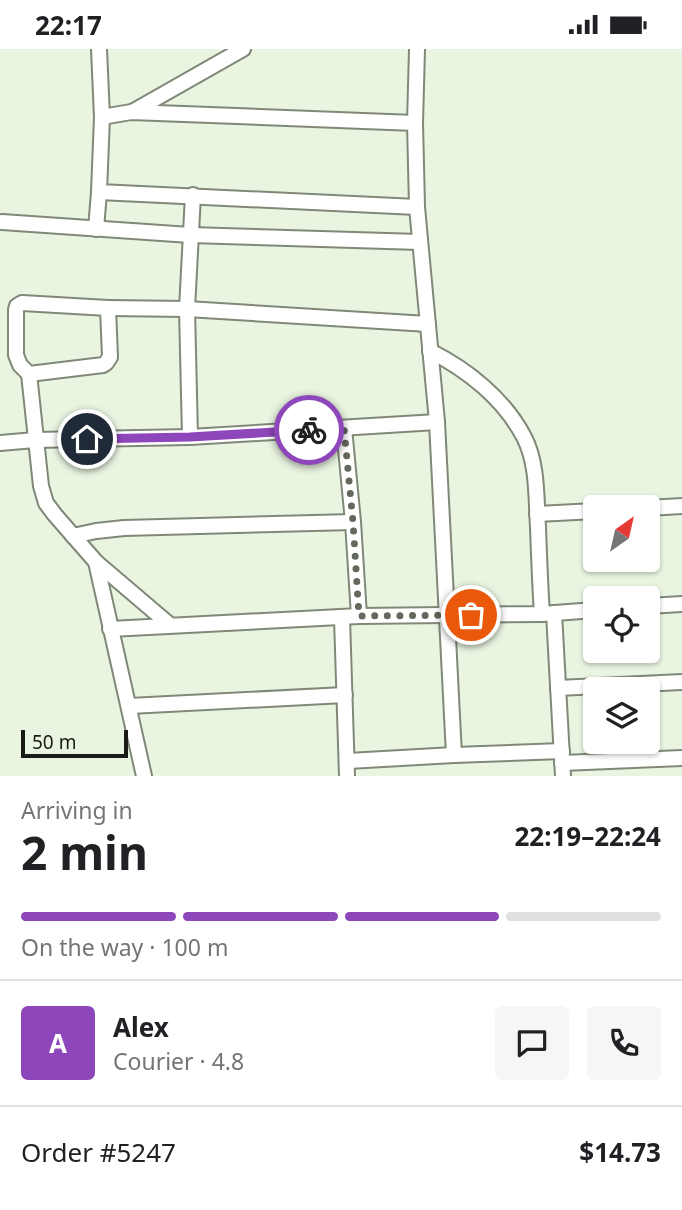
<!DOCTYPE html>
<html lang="en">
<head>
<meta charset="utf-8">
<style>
	body { margin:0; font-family:"Noto Sans",sans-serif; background:#f6f6f6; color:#202124; height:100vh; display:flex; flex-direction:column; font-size:26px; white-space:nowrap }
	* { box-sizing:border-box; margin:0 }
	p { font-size:23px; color:#757577 }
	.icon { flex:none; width:38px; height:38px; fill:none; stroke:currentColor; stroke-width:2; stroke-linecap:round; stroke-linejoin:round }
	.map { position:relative; height:727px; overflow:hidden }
	.sheet { display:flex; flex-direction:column; background:#fff; flex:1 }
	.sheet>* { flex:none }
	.needle { width:46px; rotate:34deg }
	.buttons { position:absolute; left:583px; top:446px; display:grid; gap:14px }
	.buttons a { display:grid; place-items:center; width:77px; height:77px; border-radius:7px; background:#fff; box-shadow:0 2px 5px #0004; font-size:35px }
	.scale { position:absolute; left:21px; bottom:18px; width:107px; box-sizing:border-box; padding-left:7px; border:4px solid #181c15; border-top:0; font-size:19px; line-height:24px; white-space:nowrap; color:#181c15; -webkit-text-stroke:5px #eaf5e1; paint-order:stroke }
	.pin { position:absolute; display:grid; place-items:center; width:60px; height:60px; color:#fff; margin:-30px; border:4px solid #fff; border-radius:50%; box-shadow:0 2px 7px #0007 }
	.courier { position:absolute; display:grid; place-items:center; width:70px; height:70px; margin:-35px; border:5px solid #8e47ba; border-radius:50%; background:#fff; color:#222; box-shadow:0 2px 9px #0007 }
	.headline em { font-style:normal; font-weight:700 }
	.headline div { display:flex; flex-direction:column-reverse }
	.headline { display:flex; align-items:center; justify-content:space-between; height:119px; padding:0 21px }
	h1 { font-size:46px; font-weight:700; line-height:52px }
	.bar { display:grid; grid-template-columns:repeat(4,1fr); gap:10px 7px; align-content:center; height:84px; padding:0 21px }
	.bar i { height:9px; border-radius:5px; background:#e0e0e0 }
	.bar .on { background:#8e47ba }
	.bar p { grid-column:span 4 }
	.line { display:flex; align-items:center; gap:18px; padding:0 21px; border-top:2px solid #e0e0e0 }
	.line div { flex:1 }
	.round { display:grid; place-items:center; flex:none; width:74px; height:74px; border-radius:7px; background:#f6f6f6 }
	.status { display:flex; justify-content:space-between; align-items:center; height:49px; padding:0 35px; background:#fff; direction:ltr }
	.status svg { height:19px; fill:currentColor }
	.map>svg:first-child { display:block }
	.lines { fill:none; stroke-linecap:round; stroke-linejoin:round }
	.minor-casing { stroke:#808978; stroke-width:18 }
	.minor { stroke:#fff; stroke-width:14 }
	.done { stroke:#62685c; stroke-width:7; stroke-dasharray:0 12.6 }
	.route { stroke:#8e47ba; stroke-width:9 }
</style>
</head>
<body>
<div class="status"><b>22:17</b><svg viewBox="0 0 49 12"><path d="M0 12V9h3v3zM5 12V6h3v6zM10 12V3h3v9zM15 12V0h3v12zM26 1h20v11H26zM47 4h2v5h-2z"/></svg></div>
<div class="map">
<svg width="682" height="727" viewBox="0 0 682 727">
	<rect width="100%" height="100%" fill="#eaf5e1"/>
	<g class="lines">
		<!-- minor casing -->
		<g class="minor-casing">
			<g id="minor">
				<polyline points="99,0 102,68 99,143 417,158"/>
				<polyline points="417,0 415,74 417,158 437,373 454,706"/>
				<polyline points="132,63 243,0"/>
				<polyline points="102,68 131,63 415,74"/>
				<polyline points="2,173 190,186 420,193"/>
				<polyline points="96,180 99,143"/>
				<polygon points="22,254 108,259 110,308 106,314 103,316 29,325 20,316 16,306 16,261 17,257"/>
				<polyline points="108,259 187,260 428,275"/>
				<path d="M 430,302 C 468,321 504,350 524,388 C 538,415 536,449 538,478 C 539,507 540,536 542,565"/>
				<polyline points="29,325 41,437 46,454 55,466 96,513 144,727"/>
				<polyline points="344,379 353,473 359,567"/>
				<polyline points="190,388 187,260 193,146"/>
				<polyline points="0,394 35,391 190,388 437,373"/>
				<polyline points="648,459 682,457"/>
				<polyline points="537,465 595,462"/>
				<polyline points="73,487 96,482 124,479 353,473"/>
				<polyline points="96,513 170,576"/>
				<polyline points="648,557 682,555"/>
				<polyline points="554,564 563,727"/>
				<polyline points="342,569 347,727"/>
				<polyline points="110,580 359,567 542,565 595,561"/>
				<polyline points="558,639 682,633"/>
				<polyline points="129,657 345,646"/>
				<polyline points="348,712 454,706 562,702"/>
				<polyline points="562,714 682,709"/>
			</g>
		</g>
		<!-- minor -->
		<use href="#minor" class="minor"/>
	</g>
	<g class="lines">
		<!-- done -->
		<polyline class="done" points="309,381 344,379 353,473 359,567 471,566"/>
		<!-- route -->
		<polyline class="route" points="87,390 190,388 309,381"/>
	</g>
</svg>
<div class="buttons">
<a><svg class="needle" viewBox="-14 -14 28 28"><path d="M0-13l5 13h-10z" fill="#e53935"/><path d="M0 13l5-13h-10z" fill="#757577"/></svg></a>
<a><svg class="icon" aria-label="locate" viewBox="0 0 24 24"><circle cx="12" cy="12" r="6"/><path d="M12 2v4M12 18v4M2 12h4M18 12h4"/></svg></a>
<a><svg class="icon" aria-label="layers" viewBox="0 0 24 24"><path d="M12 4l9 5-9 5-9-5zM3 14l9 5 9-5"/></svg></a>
</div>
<div class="scale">50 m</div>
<div class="pin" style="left:471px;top:566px;background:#ea580c"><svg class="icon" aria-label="bag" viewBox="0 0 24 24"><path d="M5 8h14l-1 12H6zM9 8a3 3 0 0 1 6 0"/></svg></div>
<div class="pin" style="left:87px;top:390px;background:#1f2937"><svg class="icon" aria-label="home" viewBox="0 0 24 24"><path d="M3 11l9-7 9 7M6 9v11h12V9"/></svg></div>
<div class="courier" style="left:309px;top:381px"><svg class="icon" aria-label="bike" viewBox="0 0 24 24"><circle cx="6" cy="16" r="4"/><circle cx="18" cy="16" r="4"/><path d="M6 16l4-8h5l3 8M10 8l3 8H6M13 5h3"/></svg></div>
</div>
<section class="sheet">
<div class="headline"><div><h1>2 min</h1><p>Arriving in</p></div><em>22:19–22:24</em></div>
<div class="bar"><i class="on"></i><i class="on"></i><i class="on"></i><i></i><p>On the way · 100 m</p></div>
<div class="line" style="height:126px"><b class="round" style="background:#8e47ba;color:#fff">A</b><div><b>Alex</b><p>Courier · 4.8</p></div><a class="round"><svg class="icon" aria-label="chat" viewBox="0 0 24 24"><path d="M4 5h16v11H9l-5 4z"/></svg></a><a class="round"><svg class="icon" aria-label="phone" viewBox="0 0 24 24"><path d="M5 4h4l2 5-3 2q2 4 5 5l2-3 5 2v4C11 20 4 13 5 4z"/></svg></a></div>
<div class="line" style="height:91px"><div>Order #5247</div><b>$14.73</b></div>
</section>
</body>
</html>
